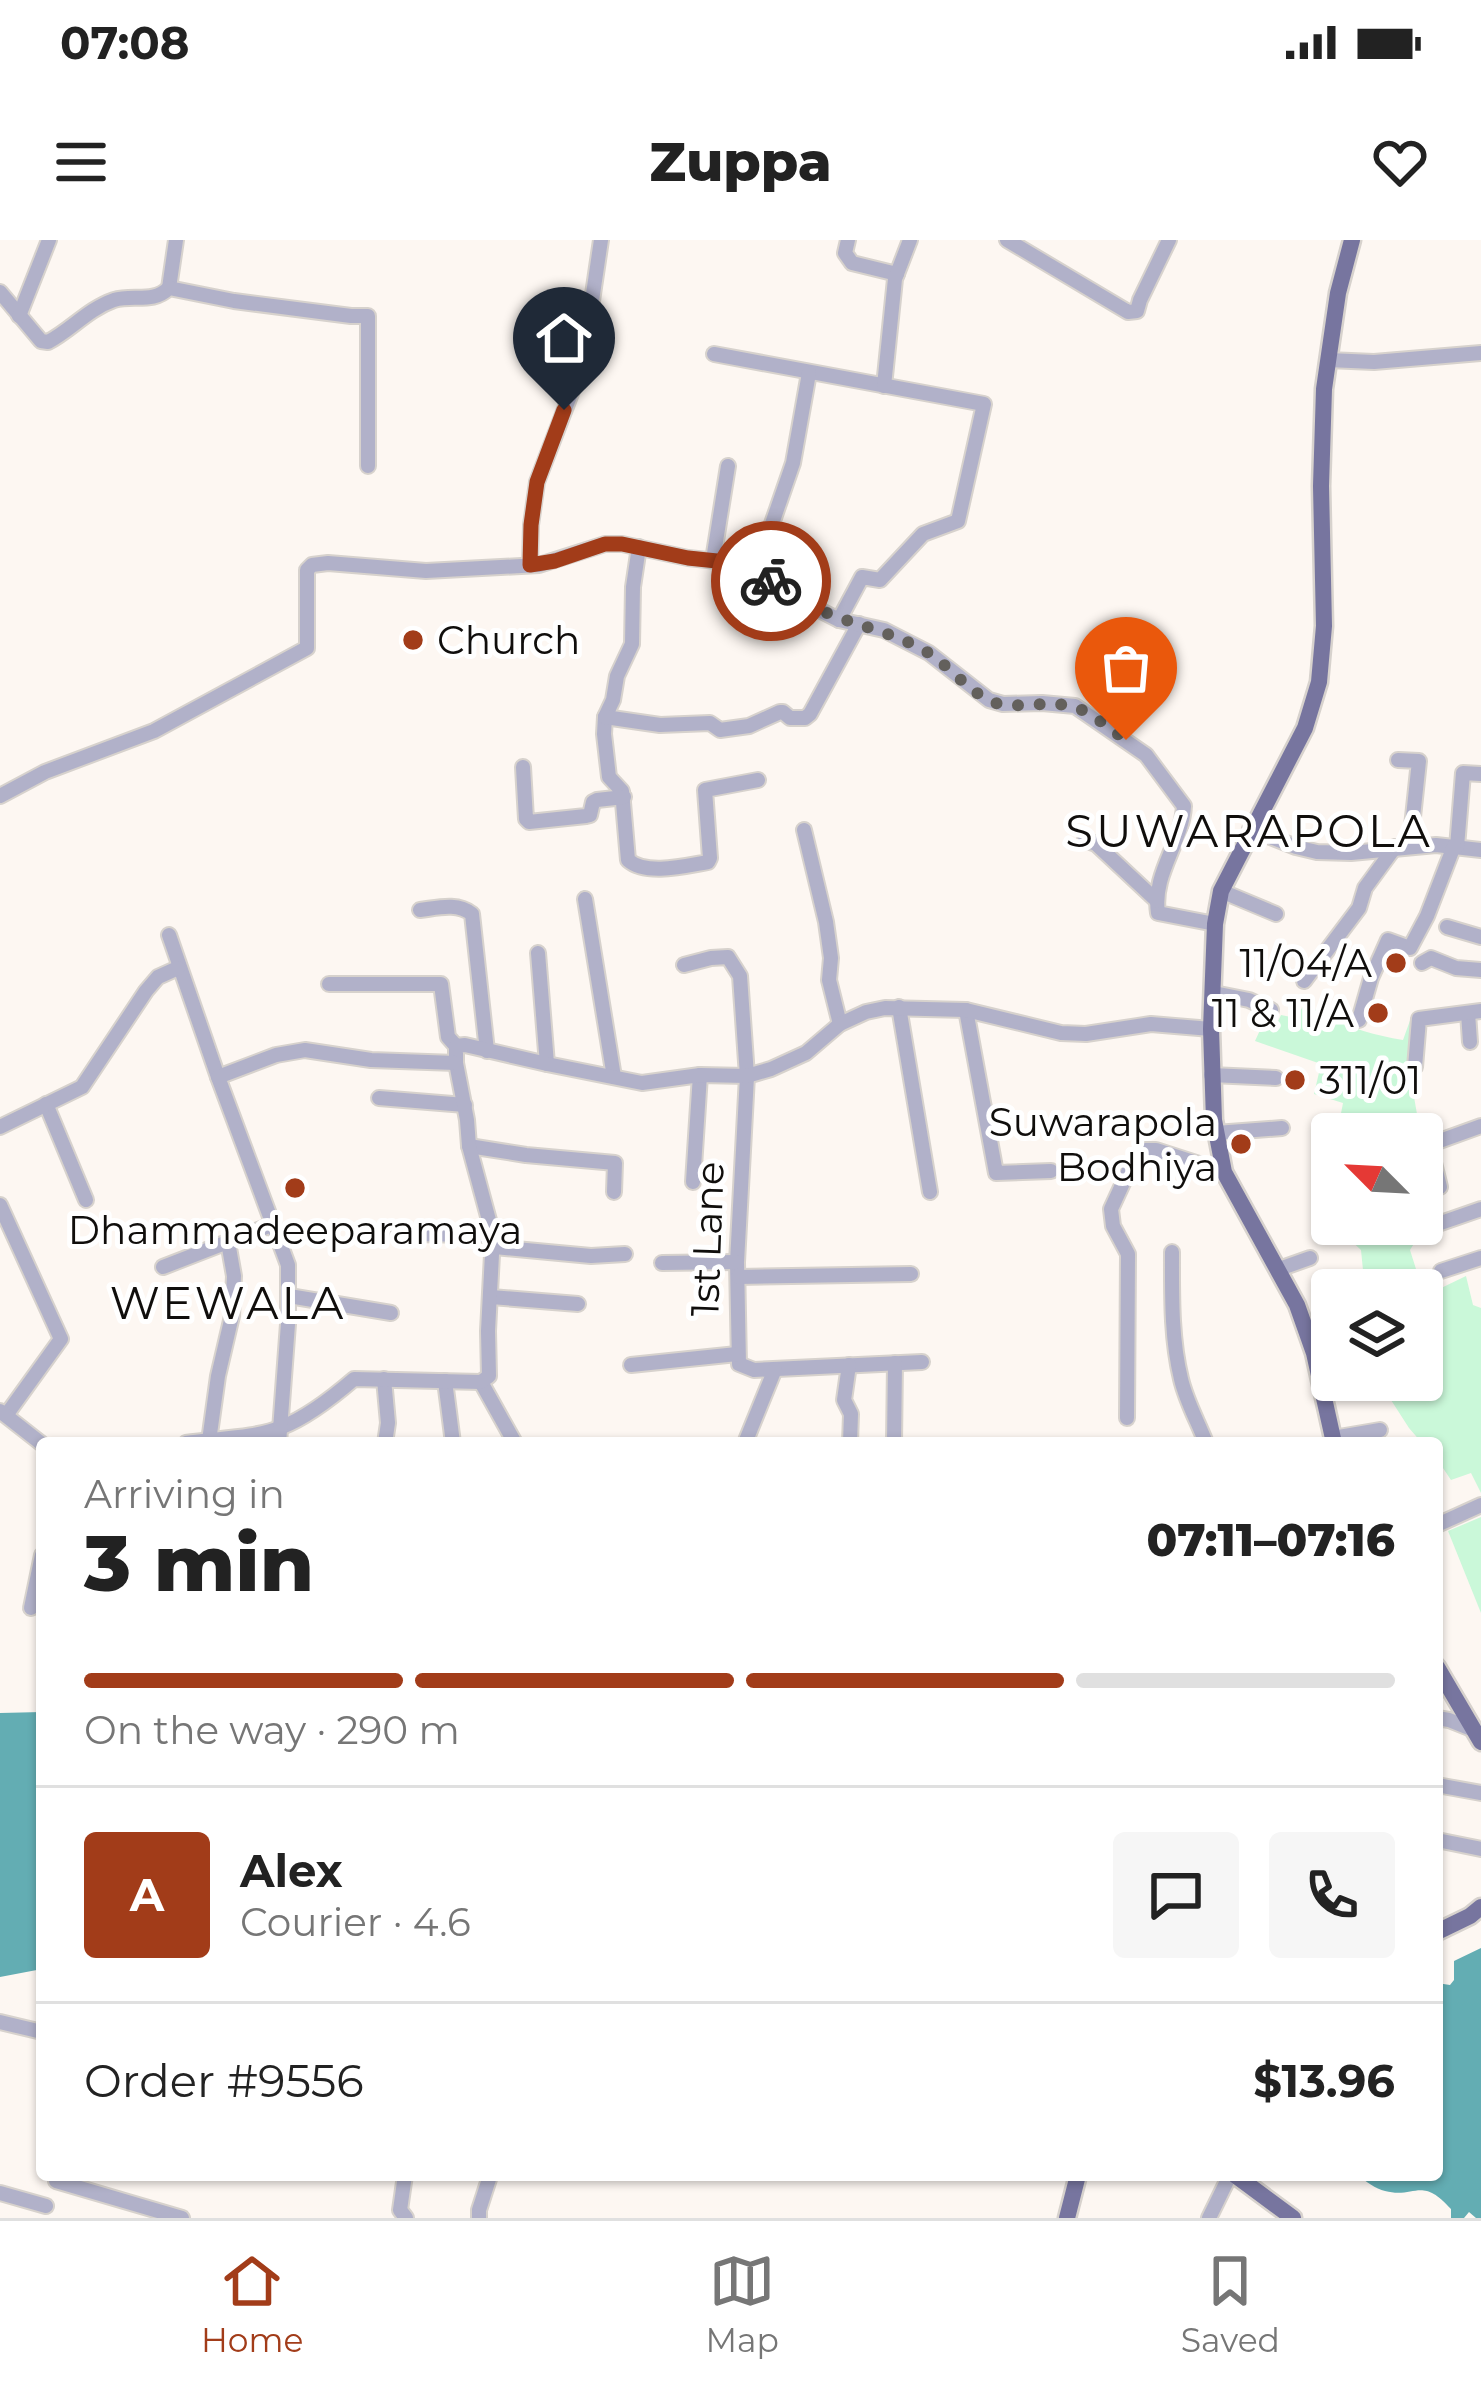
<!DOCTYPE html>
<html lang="en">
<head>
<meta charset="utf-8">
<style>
	body { margin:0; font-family:Montserrat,sans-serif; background:#f6f6f6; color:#222; height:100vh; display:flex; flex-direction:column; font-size:45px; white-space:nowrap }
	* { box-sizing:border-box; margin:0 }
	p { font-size:39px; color:#767676 }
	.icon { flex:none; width:66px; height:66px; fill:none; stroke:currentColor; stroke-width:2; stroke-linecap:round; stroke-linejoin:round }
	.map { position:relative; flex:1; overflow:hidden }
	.sheet { position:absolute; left:36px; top:1197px; width:1407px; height:744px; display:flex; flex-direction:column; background:#fff; border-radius:12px; box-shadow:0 3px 9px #0004 }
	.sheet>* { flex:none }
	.needle { width:78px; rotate:294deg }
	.buttons { position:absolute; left:1311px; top:873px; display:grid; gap:24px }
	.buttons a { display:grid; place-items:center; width:132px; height:132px; border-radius:12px; background:#fff; box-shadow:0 3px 9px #0004; font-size:60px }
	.pin { position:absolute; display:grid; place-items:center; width:102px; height:102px; color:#fff; margin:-123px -51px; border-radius:50% 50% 50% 0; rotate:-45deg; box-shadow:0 0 12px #0007 }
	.pin .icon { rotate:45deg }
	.courier { position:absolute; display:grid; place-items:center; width:120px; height:120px; margin:-60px; border:9px solid #a23c19; border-radius:50%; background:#fff; color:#222; box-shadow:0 3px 15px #0007 }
	.overview em { font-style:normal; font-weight:800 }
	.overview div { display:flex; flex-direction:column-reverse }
	.overview { display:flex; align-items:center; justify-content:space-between; height:204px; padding:0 48px }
	h1 { font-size:78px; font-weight:800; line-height:90px }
	.bar { display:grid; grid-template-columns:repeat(4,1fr); gap:18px 12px; align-content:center; height:144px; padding:0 48px }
	.bar i { height:15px; border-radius:9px; background:#e0e0e0 }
	.bar .active { background:#a23c19 }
	.bar p { grid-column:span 4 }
	.line { display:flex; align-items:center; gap:30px; padding:0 48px; border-top:3px solid #e0e0e0 }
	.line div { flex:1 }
	.round { display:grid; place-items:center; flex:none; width:126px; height:126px; border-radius:12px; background:#f6f6f6 }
	.status { display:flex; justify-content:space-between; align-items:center; height:84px; padding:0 60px; background:#fff; direction:ltr }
	.status svg { height:33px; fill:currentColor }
	header { display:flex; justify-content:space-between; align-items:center; height:156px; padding:0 48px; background:#fff; font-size:54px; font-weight:800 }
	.dock { display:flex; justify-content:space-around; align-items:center; height:168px; border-top:3px solid #e0e0e0; background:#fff; font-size:33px; color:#767676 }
	.dock a { display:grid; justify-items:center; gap:6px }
	.dock .active { color:#a23c19 }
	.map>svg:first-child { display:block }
	.green { fill:#caf8d9 }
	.water { fill:#63adb3 }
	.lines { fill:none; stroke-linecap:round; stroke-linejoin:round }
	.minor-casing { stroke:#d7d2cd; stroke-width:18 }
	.major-casing { stroke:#d7d2cd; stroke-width:21 }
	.minor { stroke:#b1b1c9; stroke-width:14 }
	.major { stroke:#77759f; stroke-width:16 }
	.done { stroke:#63605c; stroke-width:12; stroke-dasharray:0 21.6 }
	.route { stroke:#a23c19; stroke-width:15 }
	.poi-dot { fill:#a23c19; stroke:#fff; stroke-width:4.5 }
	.labels { text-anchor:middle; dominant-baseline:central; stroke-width:10; stroke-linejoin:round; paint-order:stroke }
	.poi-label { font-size:39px; fill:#100e0c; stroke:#fff; text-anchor:end }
	.street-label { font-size:39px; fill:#100e0c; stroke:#fff }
	.quarter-label { font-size:45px; letter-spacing:3px; fill:#100e0c; stroke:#fff }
</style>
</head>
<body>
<div class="status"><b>07:08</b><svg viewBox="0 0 49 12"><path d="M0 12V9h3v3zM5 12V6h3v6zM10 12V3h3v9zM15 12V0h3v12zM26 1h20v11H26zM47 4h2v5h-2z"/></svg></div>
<header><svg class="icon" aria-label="menu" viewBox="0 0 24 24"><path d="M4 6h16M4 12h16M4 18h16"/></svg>Zuppa<svg class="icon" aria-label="heart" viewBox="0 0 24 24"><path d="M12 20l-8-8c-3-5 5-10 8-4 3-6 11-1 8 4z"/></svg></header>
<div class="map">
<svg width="1481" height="1978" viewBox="0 0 1481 1978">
	<rect width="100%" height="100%" fill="#fdf7f2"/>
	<!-- green -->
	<g class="green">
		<path d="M 1305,763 C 1336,784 1367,794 1403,800 L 1412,775 L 1416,776 L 1408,849 L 1414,857 L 1420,891 L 1413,894 L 1337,894 L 1343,863 L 1314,854 L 1321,824 L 1255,801 L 1261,788 L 1274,790 L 1281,775 L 1296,778 Z"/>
		<polygon points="1342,984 1415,984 1418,997 1410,1010 1422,1048 1437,1050 1466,1036 1473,1065 1481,1068 1481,1253 1471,1233 1451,1240 1437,1219 1437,1203 1422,1203 1409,1188 1382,1146 1384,1140 1422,1140 1422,1050 1365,1050 1361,1010 1344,994"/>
		<polygon points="1481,1277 1481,1373 1448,1291"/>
	</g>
	<!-- water -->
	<g class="water">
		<polygon points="42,1472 42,1729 0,1737 0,1473"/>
		<path d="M 1481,1708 L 1481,1978 L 1476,1978 L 1469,1972 L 1464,1978 L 1451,1978 L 1451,1969 C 1421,1935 1415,1959 1385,1951 C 1376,1949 1365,1941 1358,1935 L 1437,1935 L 1437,1743 L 1450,1745 L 1454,1740 L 1454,1721 Z"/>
	</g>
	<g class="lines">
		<!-- minor casing -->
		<g class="minor-casing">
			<g id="minor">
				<polyline points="848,0 845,13 852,23 897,34"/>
				<polyline points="1007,0 1128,72 1137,71 1140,60 1169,0"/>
				<polyline points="169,48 176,0"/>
				<path d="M 0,52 L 41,101 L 48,102 C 71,90 88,69 114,60 C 133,54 153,64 169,48 L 234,61 L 351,76 L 368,76 L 368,226"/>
				<polyline points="19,76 49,0"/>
				<polyline points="714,114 984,164 958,281 923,294 880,340 862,337 839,380"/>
				<polyline points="1328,120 1374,122 1481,113"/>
				<polyline points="884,146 895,39 910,0"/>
				<path d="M 639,307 L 633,347 L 632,404 L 617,436 L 613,460 L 605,477 L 604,494 L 609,537 L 622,551 L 628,620 C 646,636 685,626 708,622 L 710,618 L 705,550 L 758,540"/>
				<polyline points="713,320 728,226"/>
				<polyline points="530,325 531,285 537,242 575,143 588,88 601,0"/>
				<polyline points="756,330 793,223 809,133"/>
				<polyline points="605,477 660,485 710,483 720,490 749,486 780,472 783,472 790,478 805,478 810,474 859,384"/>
				<polyline points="1398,520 1419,521 1410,605"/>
				<polyline points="523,527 526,579 529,582 586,576 590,575 593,562 597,560 624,557"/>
				<path d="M 0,556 L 45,532 L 154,491 L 307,408 L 307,330 L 312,325 L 328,323 L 426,331 L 539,325 L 605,304 L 622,304 L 688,318 L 746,324 L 784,352 L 839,380 L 884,390 L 929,413 L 989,460 L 1003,464 L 1042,463 L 1075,466 L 1146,515 L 1184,566 C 1182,603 1152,634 1158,673 L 1215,684"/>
				<polyline points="1250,589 1296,607 1317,612 1351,613 1436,605 1481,610"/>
				<polyline points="804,590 826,682 831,718 829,740 840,784"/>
				<polyline points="1085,600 1096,604 1157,661"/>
				<polyline points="1457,607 1463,533 1481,534"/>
				<polyline points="1221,651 1276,674"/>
				<polyline points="585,659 614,837"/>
				<path d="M 420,670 C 437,668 457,662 472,674 L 487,811"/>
				<polyline points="1447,687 1481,697"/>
				<polyline points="169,695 218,837"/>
				<polyline points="538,713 547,824"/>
				<polyline points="1422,723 1431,718 1456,728 1481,730"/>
				<polyline points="684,725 711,718 728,717 740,736 747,836 737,1022 739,1124 754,1130 922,1122"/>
				<polyline points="1304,741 1359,668 1365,648 1395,607"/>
				<polyline points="329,744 441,744 448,797 456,806"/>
				<polyline points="1214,753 1249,760 1271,770"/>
				<polyline points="899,767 930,952"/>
				<polyline points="966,770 996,933 1051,931"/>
				<polyline points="1468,773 1470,802"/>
				<polyline points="1359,780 1371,738 1388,700 1410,708 1427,676 1454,606"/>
				<polyline points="1415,827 1419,779 1481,771"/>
				<polyline points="1211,835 1276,838"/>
				<polyline points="379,858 465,865"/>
				<polyline points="46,864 86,960"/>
				<polyline points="0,887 82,847 146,751 158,737 178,728"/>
				<polyline points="1216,893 1282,888"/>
				<polyline points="469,906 526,915 615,923 614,952"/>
				<polyline points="693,942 700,835"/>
				<polyline points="1440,947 1430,907 1434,903 1481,886"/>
				<polyline points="0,965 61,1099 7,1174"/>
				<polyline points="1435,985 1481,969"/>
				<polyline points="398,994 493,995"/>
				<polyline points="494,1007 591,1016 625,1014"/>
				<path d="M 1172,1012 C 1172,1054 1171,1098 1181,1139 C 1186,1161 1198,1182 1206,1203"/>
				<polyline points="662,1023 737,1022"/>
				<polyline points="163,1027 274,984"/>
				<polyline points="1279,1029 1310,1018"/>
				<polyline points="1441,1031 1481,1018"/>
				<polyline points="738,1037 911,1034"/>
				<polyline points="289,1056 391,1073"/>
				<polyline points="491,1057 578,1064"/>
				<polyline points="631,1125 737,1114"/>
				<polyline points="849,1125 844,1160 851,1174 850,1203"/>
				<polyline points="384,1139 388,1183 385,1203"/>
				<polyline points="445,1141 453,1203"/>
				<polyline points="481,1142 515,1203"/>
				<polyline points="0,1171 42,1204"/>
				<polyline points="1127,1178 1128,1014 1113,986 1111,969 1135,917 1145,910 1156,910 1224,932"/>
				<polyline points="1333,1198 1380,1190"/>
				<polyline points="209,1201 218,1136 232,1076 234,1036 228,1002"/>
				<path d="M 186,1203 C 217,1198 252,1199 282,1187 C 308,1177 333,1157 354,1139 L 481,1142 L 489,1136 L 488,1091 L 493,995 L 469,906 L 467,880 L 456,823 L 456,806 L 465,805 L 547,824 L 642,843 L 700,835 L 747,836 L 771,829 L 806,813 L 840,784 L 866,772 L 885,768 L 966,770 L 1061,793 L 1086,794 L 1151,784 L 1211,789"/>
				<polyline points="279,1203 288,1084 288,1025 218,837 276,815 305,810 371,820 456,823"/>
				<polyline points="745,1203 775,1129"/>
				<polyline points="894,1203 895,1123"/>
				<polyline points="1437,1285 1481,1265"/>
				<polyline points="31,1368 42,1315"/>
				<polyline points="1437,1478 1449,1480 1474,1490"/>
				<polyline points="1437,1545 1481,1553"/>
				<polyline points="1437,1600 1481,1609"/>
				<polyline points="0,1782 42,1792"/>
				<polyline points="405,1935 400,1970 406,1978"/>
				<polyline points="56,1941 182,1978"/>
				<polyline points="0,1953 46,1966"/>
				<polyline points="479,1978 479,1970 490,1936"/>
				<polyline points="1209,1978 1230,1935"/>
			</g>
		</g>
		<!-- major casing -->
		<g class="major-casing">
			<g id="major">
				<polyline points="1334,1203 1314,1113 1297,1065 1224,932 1214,880 1211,789 1215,684 1221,651 1305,488 1319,442 1324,386 1321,246 1324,149 1338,53 1352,0"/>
				<polyline points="1437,1427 1481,1502"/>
				<polyline points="1437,1692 1470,1676 1481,1667"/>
				<polyline points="1235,1935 1293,1978"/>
				<polyline points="1067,1978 1078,1935"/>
			</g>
		</g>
		<!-- minor -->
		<use href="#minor" class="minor"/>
		<!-- major -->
		<use href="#major" class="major"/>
	</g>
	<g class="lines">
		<!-- done -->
		<path class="done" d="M 771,341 C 817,380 871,382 922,409 C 946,422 964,447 988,460 C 1009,471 1046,460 1071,466 C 1090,471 1110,489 1126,500"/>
		<!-- route -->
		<polyline class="route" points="564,170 537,242 531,285 530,325 555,321 605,304 622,304 688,318 746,324 771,341"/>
	</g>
	<!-- markers -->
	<g class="poi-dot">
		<circle cx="413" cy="400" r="12"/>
		<circle cx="1396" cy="723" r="12"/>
		<circle cx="1378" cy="773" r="12"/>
		<circle cx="1295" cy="840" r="12"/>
		<circle cx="1241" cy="904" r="12"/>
		<circle cx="295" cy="948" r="12"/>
	</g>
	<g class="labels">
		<!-- poi labels -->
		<g class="poi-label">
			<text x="437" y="400" text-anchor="start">Church</text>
			<text x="1372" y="723">11/04/A</text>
			<text x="1354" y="773">11 &amp; 11/A</text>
			<text x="1319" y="840" text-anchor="start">311/01</text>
			<text x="1217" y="882">Suwarapola<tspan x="1217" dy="45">Bodhiya</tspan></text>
			<text x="295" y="990" text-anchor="middle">Dhammadeeparamaya</text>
		</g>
		<!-- street labels -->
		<g class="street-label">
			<text transform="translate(707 999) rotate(-88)">1st Lane</text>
		</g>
		<!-- quarter labels -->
		<g class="quarter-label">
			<text x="1249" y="590">SUWARAPOLA</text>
			<text x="228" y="1062">WEWALA</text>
		</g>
	</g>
</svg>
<div class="buttons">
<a><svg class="needle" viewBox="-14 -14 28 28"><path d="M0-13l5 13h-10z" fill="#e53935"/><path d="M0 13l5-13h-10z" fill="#767676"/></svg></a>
<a><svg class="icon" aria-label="layers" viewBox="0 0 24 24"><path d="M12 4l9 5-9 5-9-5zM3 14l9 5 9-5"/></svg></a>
</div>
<div class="pin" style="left:1126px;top:500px;background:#ea580c"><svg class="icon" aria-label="bag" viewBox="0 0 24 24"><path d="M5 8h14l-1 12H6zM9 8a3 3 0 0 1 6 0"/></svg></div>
<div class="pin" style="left:564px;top:170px;background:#1f2937"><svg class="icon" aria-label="home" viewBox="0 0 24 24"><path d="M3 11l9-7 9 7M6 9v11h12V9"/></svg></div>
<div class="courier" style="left:771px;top:341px"><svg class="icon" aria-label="bike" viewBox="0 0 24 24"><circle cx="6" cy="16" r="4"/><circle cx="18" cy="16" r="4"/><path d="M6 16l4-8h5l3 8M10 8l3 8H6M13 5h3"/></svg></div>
<section class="sheet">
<div class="overview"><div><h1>3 min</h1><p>Arriving in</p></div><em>07:11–07:16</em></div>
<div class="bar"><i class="active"></i><i class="active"></i><i class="active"></i><i></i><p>On the way · 290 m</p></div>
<div class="line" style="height:216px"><b class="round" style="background:#a23c19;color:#fff">A</b><div><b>Alex</b><p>Courier · 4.6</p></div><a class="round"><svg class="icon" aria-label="chat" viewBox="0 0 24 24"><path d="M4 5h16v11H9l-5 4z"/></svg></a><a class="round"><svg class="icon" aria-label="phone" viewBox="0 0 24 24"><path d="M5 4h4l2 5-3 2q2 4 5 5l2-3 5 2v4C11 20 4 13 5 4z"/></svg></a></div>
<div class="line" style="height:156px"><div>Order #9556</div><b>$13.96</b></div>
</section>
</div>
<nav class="dock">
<a class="active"><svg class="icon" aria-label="home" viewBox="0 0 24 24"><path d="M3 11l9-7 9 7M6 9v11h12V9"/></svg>Home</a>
<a><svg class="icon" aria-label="map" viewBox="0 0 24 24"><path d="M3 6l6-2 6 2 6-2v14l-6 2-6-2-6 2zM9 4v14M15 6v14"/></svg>Map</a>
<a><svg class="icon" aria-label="saved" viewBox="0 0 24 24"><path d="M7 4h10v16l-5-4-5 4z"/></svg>Saved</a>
</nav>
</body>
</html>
